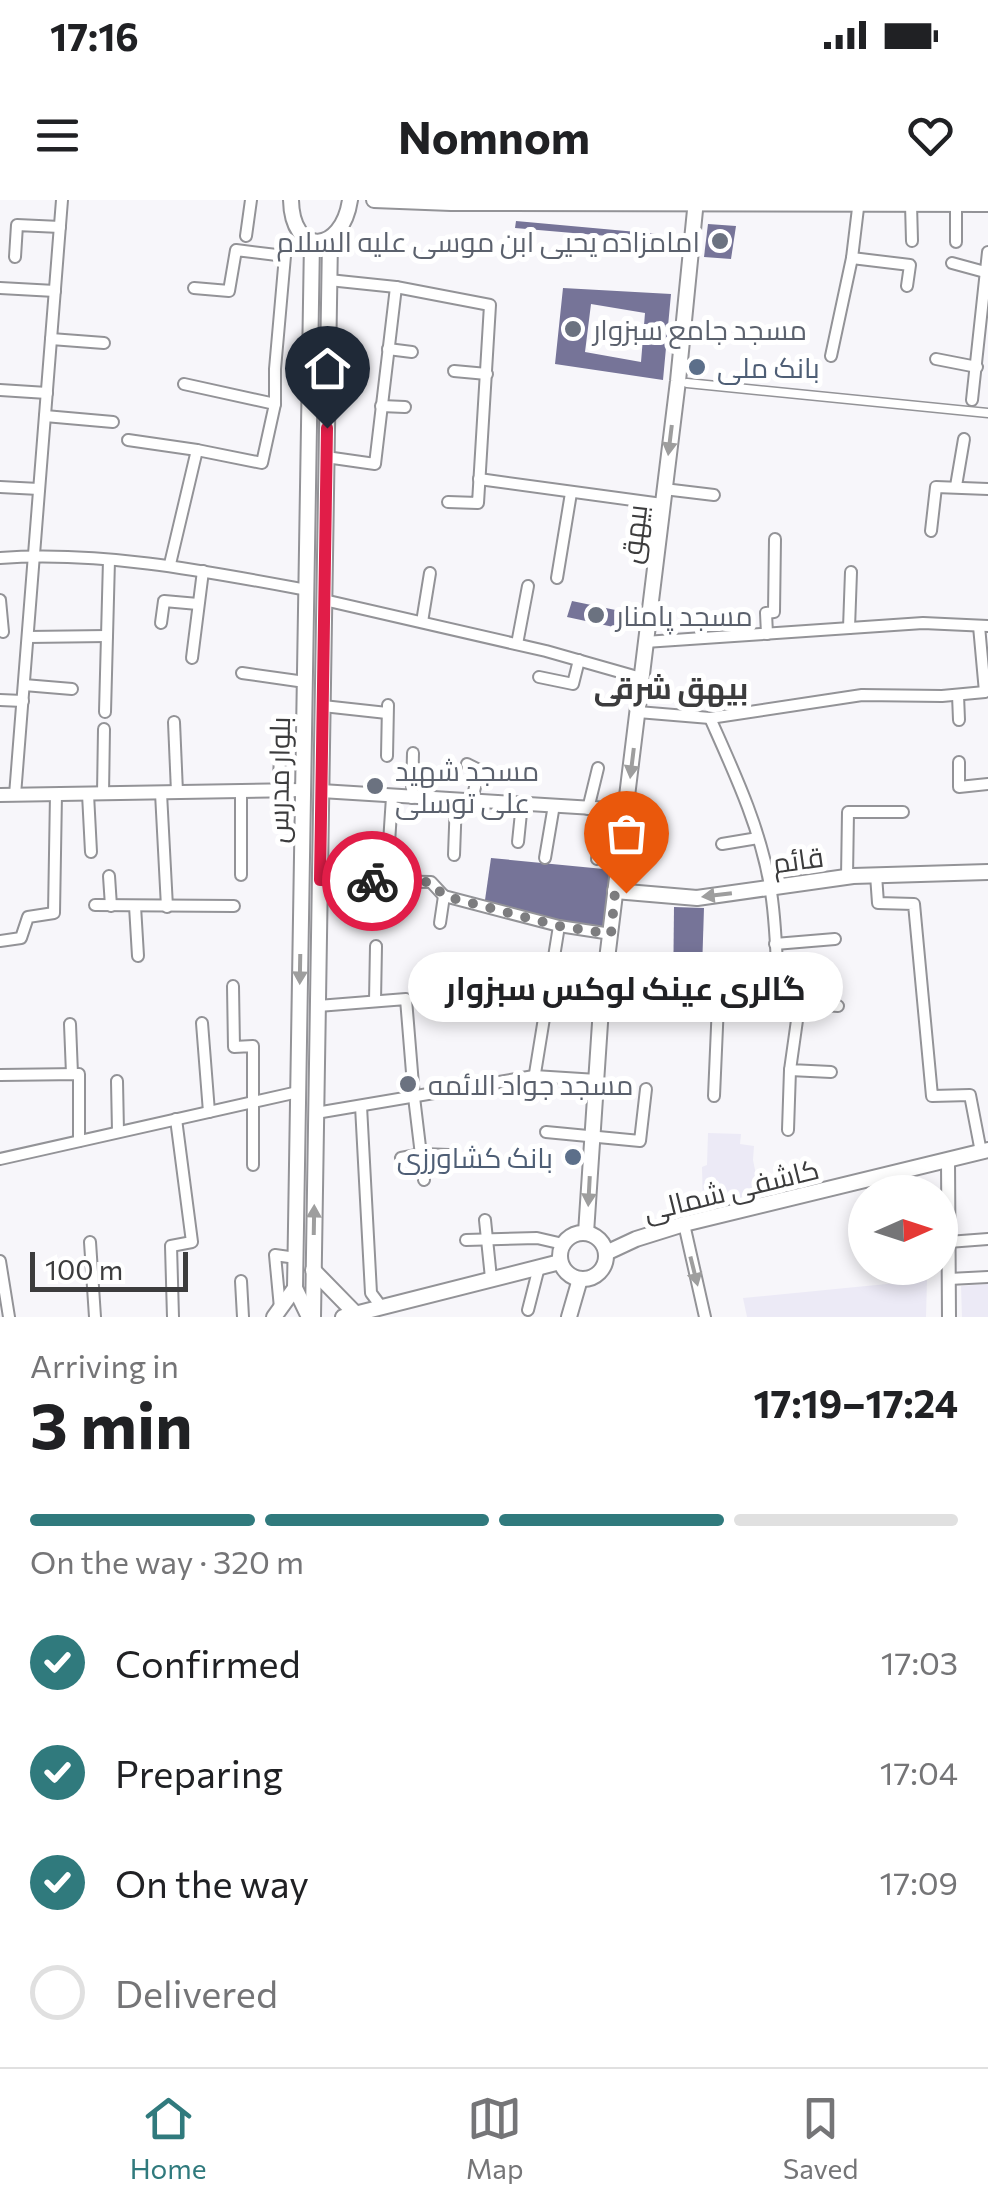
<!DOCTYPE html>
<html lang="en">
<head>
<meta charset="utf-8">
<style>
	body { margin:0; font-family:Commissioner,Cairo,sans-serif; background:#f2f2f2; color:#202124; height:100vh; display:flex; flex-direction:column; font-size:38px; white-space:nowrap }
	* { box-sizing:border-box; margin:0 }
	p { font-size:32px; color:#757577 }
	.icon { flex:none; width:55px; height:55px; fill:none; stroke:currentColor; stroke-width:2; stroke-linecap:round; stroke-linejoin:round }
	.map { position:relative; height:1117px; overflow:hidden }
	.side { display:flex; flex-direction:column; background:#fff; flex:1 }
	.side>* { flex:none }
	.needle { width:65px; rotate:87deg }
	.fabs { position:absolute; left:848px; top:975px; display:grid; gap:20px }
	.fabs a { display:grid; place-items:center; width:110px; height:110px; border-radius:50%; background:#fff; box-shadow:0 5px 15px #0003; font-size:50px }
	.scale { position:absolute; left:30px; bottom:25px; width:158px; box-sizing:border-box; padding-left:10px; border:5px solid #3c3c3d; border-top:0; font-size:28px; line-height:35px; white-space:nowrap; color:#3c3c3d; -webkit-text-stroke:8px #fff; paint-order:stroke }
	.pin { position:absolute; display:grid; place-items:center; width:85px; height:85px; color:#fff; margin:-102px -42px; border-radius:50% 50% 50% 0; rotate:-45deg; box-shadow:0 0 10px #0007 }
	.pin .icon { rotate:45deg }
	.courier { position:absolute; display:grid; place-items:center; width:100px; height:100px; margin:-50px; border:8px solid #e11d48; border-radius:50%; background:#fff; color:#222; box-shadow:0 2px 12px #0007 }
	.bubble { position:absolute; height:70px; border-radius:35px; background:#fff; box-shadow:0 5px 15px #0003; font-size:32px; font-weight:700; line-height:70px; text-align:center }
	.headline em { font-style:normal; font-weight:700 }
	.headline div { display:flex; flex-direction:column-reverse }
	.headline { display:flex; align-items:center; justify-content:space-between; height:170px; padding:0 30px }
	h1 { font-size:65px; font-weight:700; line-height:75px }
	.bar { display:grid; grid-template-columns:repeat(4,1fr); gap:15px 10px; align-content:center; height:120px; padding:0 30px }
	.bar i { height:12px; border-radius:8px; background:#e0e0e0 }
	.bar .on { background:#307a7d }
	.bar p { grid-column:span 4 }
	ol { padding:0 30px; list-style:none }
	li { display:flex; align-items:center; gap:30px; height:110px }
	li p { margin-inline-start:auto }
	li .icon { padding:10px; border-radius:50%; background:#307a7d; color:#fff; stroke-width:4 }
	li:last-child { color:#757577 }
	li i { width:55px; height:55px; border:5px solid #e0e0e0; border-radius:50% }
	.status { display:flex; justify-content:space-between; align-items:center; height:70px; padding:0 50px; background:#fff; direction:ltr }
	.status svg { height:28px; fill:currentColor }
	header { display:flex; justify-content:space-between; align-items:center; height:130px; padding:0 30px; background:#fff; font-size:45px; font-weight:700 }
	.tab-bar { display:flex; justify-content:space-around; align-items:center; height:140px; border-top:2px solid #e0e0e0; background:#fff; font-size:28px; color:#757577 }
	.tab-bar a { display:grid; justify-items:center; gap:5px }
	.tab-bar .on { color:#307a7d }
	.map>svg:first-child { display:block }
	.built { fill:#eceaf6 }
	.building { fill:#767498; fill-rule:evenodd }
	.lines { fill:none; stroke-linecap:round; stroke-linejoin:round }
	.pedestrian-casing { stroke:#939397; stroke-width:11 }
	.minor-casing { stroke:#939397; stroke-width:14 }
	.tertiary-casing { stroke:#939397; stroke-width:16 }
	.secondary-casing { stroke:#939397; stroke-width:18 }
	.pedestrian { stroke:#fff; stroke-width:8 }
	.minor { stroke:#fff; stroke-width:10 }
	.tertiary { stroke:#fff; stroke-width:12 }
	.secondary { stroke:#fff; stroke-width:14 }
	.oneway { fill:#9e9e9e }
	.done { stroke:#7d7d7f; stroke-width:10; stroke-dasharray:0 18 }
	.route { stroke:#e11d48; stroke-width:12 }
	.worship-dot { fill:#6b7280; stroke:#fff; stroke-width:4 }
	.service-dot { fill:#5c6f8a; stroke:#fff; stroke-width:4 }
	.labels { text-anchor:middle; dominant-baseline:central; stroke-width:10; stroke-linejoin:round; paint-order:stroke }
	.worship-label { font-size:28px; fill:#5b616d; stroke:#fff; text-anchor:start }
	.service-label { font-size:28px; fill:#4e5e75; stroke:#fff; text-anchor:start }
	.street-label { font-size:28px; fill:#3c3c3d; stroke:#fff }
	.neighbourhood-label { font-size:30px; font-weight:bold; fill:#3c3c3d; stroke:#fff }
</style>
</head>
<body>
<div class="status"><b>17:16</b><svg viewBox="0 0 49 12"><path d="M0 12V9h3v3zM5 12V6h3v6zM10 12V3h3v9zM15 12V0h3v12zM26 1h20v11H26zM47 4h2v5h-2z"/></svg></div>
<header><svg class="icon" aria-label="menu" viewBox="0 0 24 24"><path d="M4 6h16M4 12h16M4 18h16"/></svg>Nomnom<svg class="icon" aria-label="heart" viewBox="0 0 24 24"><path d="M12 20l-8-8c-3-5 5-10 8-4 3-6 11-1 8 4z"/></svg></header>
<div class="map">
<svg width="988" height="1117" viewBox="0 0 988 1117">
	<rect width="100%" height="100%" fill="#f7f6fa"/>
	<!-- built -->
	<g class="built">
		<polygon points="708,933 741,934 740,944 754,946 753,960 760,994 703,1008 702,967 707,965"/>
		<polygon points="927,1080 926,1117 747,1117 743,1098"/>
		<polygon points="988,1084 988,1117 962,1117 961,1086"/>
	</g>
	<!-- building -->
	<g class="building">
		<polygon points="516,21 659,34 687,42 684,49 654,40 515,28"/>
		<polygon points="708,24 736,26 731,59 704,57"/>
		<path d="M 563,88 L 671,94 L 663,180 L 555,164 ZM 591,104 L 645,113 L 641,162 L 585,152 Z"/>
		<polygon points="572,401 625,412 623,429 567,417"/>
		<polygon points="491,658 614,670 608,731 484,707"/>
		<polygon points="674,707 704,708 701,800 673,799"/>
	</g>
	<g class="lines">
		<!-- pedestrian casing -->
		<g class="pedestrian-casing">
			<polyline id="pedestrian" points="687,183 988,213"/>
		</g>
		<!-- minor casing -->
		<g class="minor-casing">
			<g id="minor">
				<polyline points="911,4 912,41"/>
				<polyline points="956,4 956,42"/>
				<polyline points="246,36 251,0"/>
				<polyline points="15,57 17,25 60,27"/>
				<polyline points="852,58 910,65 907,86"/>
				<polyline points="952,63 985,72"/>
				<polyline points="329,80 396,87 490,105 478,303 448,302"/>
				<polyline points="0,88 55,91"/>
				<polyline points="194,88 229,91 236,50 285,56 275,169 275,204"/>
				<polyline points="51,139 104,143"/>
				<polyline points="388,149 412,152"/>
				<polyline points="831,156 852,58 859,0"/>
				<polyline points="936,159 977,167"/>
				<polyline points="454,171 487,174"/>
				<polyline points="0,190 47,193"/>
				<polyline points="972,200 988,52"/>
				<polyline points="381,206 405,207"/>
				<polyline points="45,216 113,222"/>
				<polyline points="128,240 197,250"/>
				<polyline points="326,257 375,264 396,87"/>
				<polyline points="479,279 662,304"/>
				<polyline points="956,286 964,239"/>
				<polyline points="0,287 39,289"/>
				<polyline points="664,289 714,295"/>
				<polyline points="931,331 936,287 988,289"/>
				<path d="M 0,358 C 104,351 205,371 307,390"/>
				<polyline points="170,364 197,250 262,263 275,204 184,184"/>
				<polyline points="557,378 571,293"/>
				<polyline points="0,400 3,432"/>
				<polyline points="324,400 546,451 641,478"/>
				<polyline points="422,422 430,373"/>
				<polyline points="161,423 164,401 198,404"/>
				<polyline points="849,428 851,372"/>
				<polyline points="767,434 766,413 774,412 775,339"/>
				<polyline points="28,437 107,436"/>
				<polyline points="645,442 923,423 988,426"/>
				<polyline points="517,444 528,386"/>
				<polyline points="192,458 203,371"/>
				<polyline points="242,473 305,482"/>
				<polyline points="539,477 573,484 579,460"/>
				<polyline points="24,485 72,489"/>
				<polyline points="958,495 959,520"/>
				<polyline points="0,500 23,501"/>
				<polyline points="323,506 387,513"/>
				<polyline points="105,512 109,360"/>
				<polyline points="638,512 710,518 862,495 942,496 985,492 979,426"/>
				<path d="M 710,518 C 734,572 760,627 770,686 C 777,724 776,764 779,802"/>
				<polyline points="174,522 177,592"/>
				<polyline points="387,556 388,505"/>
				<polyline points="959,562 959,587 988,584"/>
				<polyline points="467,564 479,570 472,600"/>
				<polyline points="241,591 241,675"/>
				<polyline points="278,591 282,528"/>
				<polyline points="161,593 167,707"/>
				<polyline points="88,594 91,652"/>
				<polyline points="103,594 104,529"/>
				<polyline points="15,595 62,0"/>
				<polyline points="412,598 413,553"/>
				<polyline points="588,609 598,568"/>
				<polyline points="518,642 522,603"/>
				<polyline points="722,644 758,638"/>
				<polyline points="454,655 456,600"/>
				<polyline points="388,658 392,597"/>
				<polyline points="545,658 554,605"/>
				<polyline points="597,659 604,610"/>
				<polyline points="876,675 878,703 914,704 932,896 970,895 981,952"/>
				<polyline points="109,676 111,706"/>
				<polyline points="847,677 848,612 903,612"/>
				<polyline points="320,680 431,682 444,696"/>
				<polyline points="444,696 559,726 611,734"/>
				<polyline points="95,705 234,706"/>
				<polyline points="135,706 138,756"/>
				<polyline points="440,723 444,696"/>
				<polyline points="0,741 21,738 28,717 54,713 56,594"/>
				<polyline points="775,744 835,739"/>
				<polyline points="233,786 234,847 253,846 253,965"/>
				<polyline points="375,801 376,746"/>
				<polyline points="566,803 601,808 612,802 653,807 680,804 779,802 838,806"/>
				<polyline points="318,806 406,799 414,897 424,980"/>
				<polyline points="799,806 790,870 831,872"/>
				<polyline points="202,823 209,912"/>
				<polyline points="70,824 72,874"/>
				<polyline points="0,875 79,874 79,941"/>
				<polyline points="117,881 118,932"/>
				<polyline points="532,892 559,726"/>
				<polyline points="714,896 718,804"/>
				<polyline points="361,906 371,1093 380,1105"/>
				<polyline points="316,913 534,876 597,880"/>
				<polyline points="788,930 790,870"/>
				<polyline points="546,932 640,941 646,889"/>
				<polyline points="401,958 422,954 449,955"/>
				<polyline points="0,959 298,892"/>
				<polyline points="485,1020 491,1078"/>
				<polyline points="684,1024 705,1117"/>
				<polyline points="466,1040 537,1038 563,1044"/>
				<polyline points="90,1042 95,1117"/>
				<polyline points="948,1042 988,1039"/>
				<polyline points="0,1061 9,1117"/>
				<polyline points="949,1079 988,1077"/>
				<polyline points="241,1081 243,1117"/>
				<polyline points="280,1108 275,1055 296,1058"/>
				<polyline points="528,1110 539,1067"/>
				<polyline points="173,1117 171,1046 192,1042 176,919"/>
			</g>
		</g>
		<!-- tertiary casing -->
		<g class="tertiary-casing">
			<g id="tertiary">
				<polyline points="321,591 626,610"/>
				<polyline points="0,595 303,590"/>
				<polyline points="948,961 949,1117"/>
			</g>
		</g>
		<!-- secondary casing -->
		<g class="secondary-casing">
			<g id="secondary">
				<path d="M 291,0 C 292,57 342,54 350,0"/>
				<polyline points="374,0 451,3 988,4"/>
				<polyline points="615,691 697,698 853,676 988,672"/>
				<circle cx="583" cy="1056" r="23"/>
				<polyline points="586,1033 601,808 678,181 696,0"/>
				<polyline points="606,1053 636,1039 684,1024 988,950"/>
				<polyline points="313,1070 355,1113"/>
				<polyline points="274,1117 295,1088"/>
				<polyline points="309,1117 295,1088 312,41"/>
				<polyline points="313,1117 330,40"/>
				<polyline points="343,1117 560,1062"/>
				<polyline points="569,1117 580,1079"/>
			</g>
		</g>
		<!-- pedestrian -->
		<use href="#pedestrian" class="pedestrian"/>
		<!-- minor -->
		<use href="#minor" class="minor"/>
		<!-- tertiary -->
		<use href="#tertiary" class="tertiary"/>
		<!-- secondary -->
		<use href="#secondary" class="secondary"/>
	</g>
	<!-- one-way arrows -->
	<defs><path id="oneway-solid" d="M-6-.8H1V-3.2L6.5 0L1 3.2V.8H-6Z" transform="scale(2.5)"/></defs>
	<g class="oneway">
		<use href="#oneway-solid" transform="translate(670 240) rotate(97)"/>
		<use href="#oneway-solid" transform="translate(632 563) rotate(97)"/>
		<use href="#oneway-solid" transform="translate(717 695) rotate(173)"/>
		<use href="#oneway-solid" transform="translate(300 769) rotate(91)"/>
		<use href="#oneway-solid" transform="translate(589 991) rotate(93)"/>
		<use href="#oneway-solid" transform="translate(314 1020) rotate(-89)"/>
		<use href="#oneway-solid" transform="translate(694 1071) rotate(76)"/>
	</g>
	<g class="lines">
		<!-- done -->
		<polyline class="done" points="372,681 431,682 444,696 559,726 611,734 615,692 626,693"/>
		<!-- route -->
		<polyline class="route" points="327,228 320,680 372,681"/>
	</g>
	<!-- markers -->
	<g class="worship-dot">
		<circle cx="720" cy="41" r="10"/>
		<circle cx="573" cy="129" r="10"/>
		<circle cx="596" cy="415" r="10"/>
		<circle cx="375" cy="586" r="10"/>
		<circle cx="408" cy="884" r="10"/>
	</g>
	<g class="service-dot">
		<circle cx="697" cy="167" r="10"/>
		<circle cx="573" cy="957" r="10"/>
	</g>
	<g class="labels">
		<!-- worship labels -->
		<g class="worship-label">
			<text x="700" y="41" text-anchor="end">امامزاده یحیی ابن موسی علیه السلام</text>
			<text x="593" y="129">مسجد جامع سبزوار</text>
			<text x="616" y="415">مسجد پامنار</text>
			<text x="395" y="570">مسجد شهید<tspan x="395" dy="32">علی توسلی</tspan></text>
			<text x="428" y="884">مسجد جواد الائمه</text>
		</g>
		<!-- service labels -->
		<g class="service-label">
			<text x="717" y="167">بانک ملی</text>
			<text x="553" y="957" text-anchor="end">بانک کشاورزی</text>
		</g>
		<!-- street labels -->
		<g class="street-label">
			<text transform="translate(633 334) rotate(-83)">بیهق</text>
			<text transform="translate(278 580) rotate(-89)">بلوار مدرس</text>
			<text transform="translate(798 659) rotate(-8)">قائم</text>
			<text transform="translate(731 989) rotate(-14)">کاشفی شمالی</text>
		</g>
		<!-- neighbourhood labels -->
		<g class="neighbourhood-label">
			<text x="671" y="486">بیهق شرقی</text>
		</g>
	</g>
</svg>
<div class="fabs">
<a><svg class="needle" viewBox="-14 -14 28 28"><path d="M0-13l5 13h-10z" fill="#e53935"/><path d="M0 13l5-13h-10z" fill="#757577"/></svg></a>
</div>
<div class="scale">100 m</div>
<div class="pin" style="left:626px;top:693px;background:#ea580c"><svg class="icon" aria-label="bag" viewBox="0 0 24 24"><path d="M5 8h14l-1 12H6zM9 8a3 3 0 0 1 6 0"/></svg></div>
<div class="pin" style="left:327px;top:228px;background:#1f2937"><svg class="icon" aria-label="home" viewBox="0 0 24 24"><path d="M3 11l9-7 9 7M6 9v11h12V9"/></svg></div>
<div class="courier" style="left:372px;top:681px"><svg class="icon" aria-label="bike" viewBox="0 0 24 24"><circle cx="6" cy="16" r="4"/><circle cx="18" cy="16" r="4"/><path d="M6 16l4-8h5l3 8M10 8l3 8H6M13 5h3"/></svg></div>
<div class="bubble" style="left:408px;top:752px;width:435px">گالری عینک لوکس سبزوار</div>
</div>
<section class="side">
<div class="headline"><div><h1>3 min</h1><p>Arriving in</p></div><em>17:19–17:24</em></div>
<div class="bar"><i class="on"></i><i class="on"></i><i class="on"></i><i></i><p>On the way · 320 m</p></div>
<ol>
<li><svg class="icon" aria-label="check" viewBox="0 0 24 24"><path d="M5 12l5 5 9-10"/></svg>Confirmed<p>17:03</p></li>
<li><svg class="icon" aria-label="check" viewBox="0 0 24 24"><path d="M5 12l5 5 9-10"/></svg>Preparing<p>17:04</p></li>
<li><svg class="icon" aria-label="check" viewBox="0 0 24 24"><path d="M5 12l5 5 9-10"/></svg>On the way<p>17:09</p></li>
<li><i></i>Delivered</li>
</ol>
</section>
<nav class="tab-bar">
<a class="on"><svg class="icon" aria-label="home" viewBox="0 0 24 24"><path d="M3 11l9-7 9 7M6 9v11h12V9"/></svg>Home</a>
<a><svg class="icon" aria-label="map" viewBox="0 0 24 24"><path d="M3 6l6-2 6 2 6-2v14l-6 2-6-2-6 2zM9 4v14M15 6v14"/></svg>Map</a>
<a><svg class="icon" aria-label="saved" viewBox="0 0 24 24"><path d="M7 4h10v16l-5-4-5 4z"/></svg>Saved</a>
</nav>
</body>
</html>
